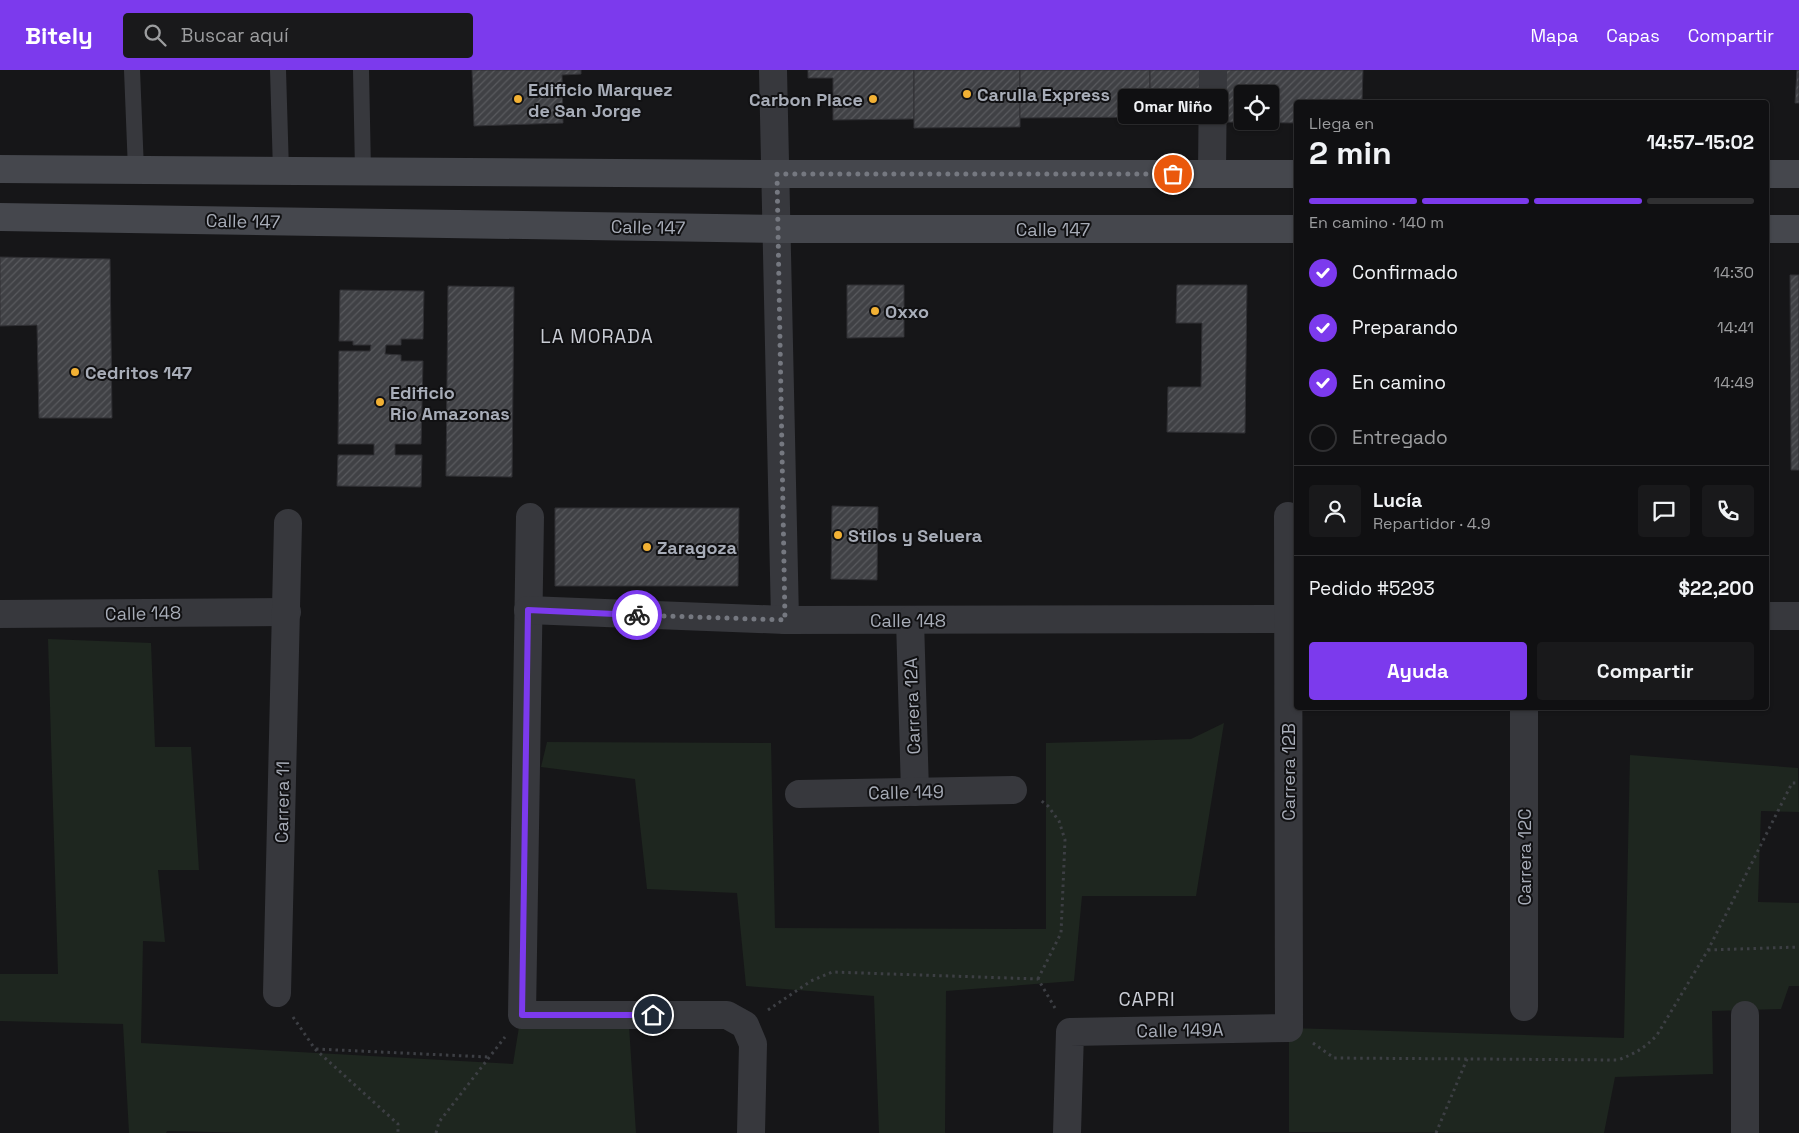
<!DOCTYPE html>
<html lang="es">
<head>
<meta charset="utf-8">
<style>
	body { margin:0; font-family:"Space Grotesk",sans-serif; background:#19191b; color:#f1f3f6; height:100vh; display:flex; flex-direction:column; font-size:19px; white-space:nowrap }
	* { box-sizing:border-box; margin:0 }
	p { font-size:16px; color:#9c9d9f }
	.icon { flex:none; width:28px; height:28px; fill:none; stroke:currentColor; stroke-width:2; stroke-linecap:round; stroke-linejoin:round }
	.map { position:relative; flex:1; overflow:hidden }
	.sheet { position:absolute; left:1294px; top:30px; width:475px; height:610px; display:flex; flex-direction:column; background:#101012; border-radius:5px; box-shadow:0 1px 4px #0004,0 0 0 1px #303032 }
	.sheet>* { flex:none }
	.tools { position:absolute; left:1234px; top:15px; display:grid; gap:10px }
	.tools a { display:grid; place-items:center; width:45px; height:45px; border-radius:5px; background:#101012; box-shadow:0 1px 4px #0004,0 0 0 1px #303032; font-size:25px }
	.pin { position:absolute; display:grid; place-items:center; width:42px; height:42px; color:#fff; margin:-21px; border:2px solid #fff; border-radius:50%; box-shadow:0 1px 5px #0007 }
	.courier { position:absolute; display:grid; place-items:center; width:50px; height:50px; margin:-25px; border:4px solid #7c3aed; border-radius:50%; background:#fff; color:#222; box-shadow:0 1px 6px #0007 }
	.bubble { position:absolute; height:35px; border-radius:5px; background:#101012; box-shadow:0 1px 4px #0004,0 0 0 1px #303032; font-size:16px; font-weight:700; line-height:35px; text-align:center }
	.summary em { font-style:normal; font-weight:700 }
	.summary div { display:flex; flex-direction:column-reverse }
	.summary { display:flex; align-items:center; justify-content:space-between; height:85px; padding:0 15px }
	h1 { font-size:32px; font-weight:700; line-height:38px }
	.bar { display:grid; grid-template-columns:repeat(4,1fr); gap:8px 5px; align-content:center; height:60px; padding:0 15px }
	.bar i { height:6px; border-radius:4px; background:#303032 }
	.bar .active { background:#7c3aed }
	.bar p { grid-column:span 4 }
	.line { display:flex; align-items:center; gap:12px; padding:0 15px; border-top:1px solid #303032 }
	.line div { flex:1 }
	.round { display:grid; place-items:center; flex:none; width:52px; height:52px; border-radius:5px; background:#19191b }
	ol { padding:0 15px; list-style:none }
	li { display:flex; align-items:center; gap:15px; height:55px }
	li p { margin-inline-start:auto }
	li .icon { padding:5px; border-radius:50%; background:#7c3aed; color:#fff; stroke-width:4 }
	li:last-child { color:#9c9d9f }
	li i { width:28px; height:28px; border:2px solid #303032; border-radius:50% }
	.primary-button { display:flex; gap:10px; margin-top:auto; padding:10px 15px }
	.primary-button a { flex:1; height:58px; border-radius:5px; background:#7c3aed; color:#fff; font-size:20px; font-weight:700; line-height:58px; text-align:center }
	.primary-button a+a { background:#19191b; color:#f1f3f6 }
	header { display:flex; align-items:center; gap:30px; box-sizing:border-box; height:70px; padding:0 25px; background:#7c3aed; color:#fff }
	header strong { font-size:24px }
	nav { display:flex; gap:28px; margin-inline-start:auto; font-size:18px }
	.search { width:350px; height:45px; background:#19191b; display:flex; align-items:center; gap:12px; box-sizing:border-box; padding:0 18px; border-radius:5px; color:#9c9d9f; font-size:19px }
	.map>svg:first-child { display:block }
	.park { fill:#1e261f }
	.building { fill:url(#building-hatch); stroke:#303034; fill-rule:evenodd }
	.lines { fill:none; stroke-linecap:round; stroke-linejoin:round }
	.path { stroke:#3d3f44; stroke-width:3; stroke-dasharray:2.5 4; stroke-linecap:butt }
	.lane { stroke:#37383d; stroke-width:16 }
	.street { stroke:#37383d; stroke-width:28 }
	.secondary { stroke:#45474d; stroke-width:28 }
	.done { stroke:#757880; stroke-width:5; stroke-dasharray:0 9 }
	.route { stroke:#7c3aed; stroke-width:6 }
	.poi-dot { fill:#f2b134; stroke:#111113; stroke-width:2 }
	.labels { text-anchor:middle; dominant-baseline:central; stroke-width:4; stroke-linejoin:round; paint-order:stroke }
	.poi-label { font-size:18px; font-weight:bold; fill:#a8adb8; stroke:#111113; text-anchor:start }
	.street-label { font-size:18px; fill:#a8adb8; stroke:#111113 }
	.neighbourhood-label { font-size:19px; letter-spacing:1px; fill:#c9ccd4; stroke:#111113 }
</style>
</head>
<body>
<header>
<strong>Bitely</strong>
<div class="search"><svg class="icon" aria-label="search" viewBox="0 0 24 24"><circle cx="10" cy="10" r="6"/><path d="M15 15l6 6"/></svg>Buscar aquí</div>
<nav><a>Mapa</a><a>Capas</a><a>Compartir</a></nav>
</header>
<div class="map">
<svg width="1799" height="1063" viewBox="0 0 1799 1063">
	<defs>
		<pattern id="building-hatch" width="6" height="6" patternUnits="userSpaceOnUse" patternTransform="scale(1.25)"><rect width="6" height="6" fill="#404145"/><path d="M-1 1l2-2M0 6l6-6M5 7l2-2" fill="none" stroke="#595a5e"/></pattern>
	</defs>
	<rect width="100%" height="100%" fill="#161618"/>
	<!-- park -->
	<g class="park">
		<polygon points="48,569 151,573 155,677 191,677 199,800 158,800 165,872 143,871 141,973 513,994 519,957 629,956 636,1063 260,1063 167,1061 166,1063 129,1063 123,954 0,951 0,904 58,904"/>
		<polygon points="1224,653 1196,826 1082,826 1074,911 946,921 945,1063 879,1063 874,926 746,916 737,823 647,819 635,709 541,697 547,672 771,673 775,858 1046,859 1046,673 1191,669"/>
		<polygon points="1630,685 1798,698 1799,742 1761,741 1758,832 1799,833 1799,916 1789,916 1781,939 1712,941 1713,1004 1615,1007 1604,1063 1289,1062 1289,958 1624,968"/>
	</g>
	<!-- building -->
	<g class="building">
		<polygon points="472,0 581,0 581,4 562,5 563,53 474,56"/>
		<polygon points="808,0 914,0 914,49 833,50 833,8 808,8"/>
		<polygon points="914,0 1020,0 1020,57 914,58"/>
		<polygon points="1020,0 1150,0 1150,47 1020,48"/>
		<polygon points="1150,0 1202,0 1203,46 1150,47"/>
		<path d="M 1225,0 L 1363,0 L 1362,32 L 1296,32 L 1296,53 L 1224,52 ZM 1242,24 L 1270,24 L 1270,51 L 1242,51 Z"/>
		<polygon points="1797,0 1799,0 1799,33 1795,33"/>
		<polygon points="0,187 110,189 112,348 39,348 37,255 0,256"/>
		<polygon points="1790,205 1799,205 1799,400 1791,400"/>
		<polygon points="847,215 904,215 904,267 847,268"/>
		<polygon points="1177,215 1247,215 1245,363 1167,362 1168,317 1201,317 1202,253 1176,253"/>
		<polygon points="448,216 514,217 512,407 446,406"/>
		<polygon points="340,220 424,221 423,269 401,269 401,275 386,275 385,284 401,285 401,291 423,291 421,374 395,374 395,385 422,385 421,417 337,416 338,385 374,385 374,374 338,374 339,281 370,281 371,275 353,275 353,271 339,271"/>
		<polygon points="832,436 878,437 877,510 831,509"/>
		<polygon points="555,438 739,438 738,516 555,516"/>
	</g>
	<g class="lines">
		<!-- path -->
		<g class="path">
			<polyline points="1708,880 1799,877"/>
			<polyline points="1038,909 1061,863 1065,770 1059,751 1048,736 1039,729"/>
			<polyline points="768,940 811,911 832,902 1038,909 1055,938"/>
			<polyline points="293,947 315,979 398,1054 398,1063"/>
			<path d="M 1313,973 L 1334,988 L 1618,990 C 1634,984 1645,978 1657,965 L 1708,880 L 1792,713 L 1799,713"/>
			<polyline points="316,979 488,987"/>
			<polyline points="436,1063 439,1052 505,967"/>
			<polyline points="1436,1063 1467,989"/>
		</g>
		<!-- lane -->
		<g class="lane">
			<polyline points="132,0 136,100"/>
			<polyline points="278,0 281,101"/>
			<polyline points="361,0 363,101"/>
		</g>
		<!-- street -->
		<g class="street">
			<polyline points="773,0 785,550"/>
			<polyline points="1212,104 1213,0"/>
			<polyline points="530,447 522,945 727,945 745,955 753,974 751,1063"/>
			<polyline points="528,540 785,550 1288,549"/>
			<polyline points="0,544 287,542"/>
			<polyline points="1766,546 1799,546"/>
			<polyline points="910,550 915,722"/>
			<polyline points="1524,638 1524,937"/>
			<polyline points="799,724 1013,720"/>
			<polyline points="277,923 288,453"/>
			<polyline points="1067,1063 1070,962 1289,958 1288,446"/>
			<polyline points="1745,1063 1745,945"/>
		</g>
		<!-- secondary -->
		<g class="secondary">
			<polyline points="0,99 777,104 1296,104"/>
			<polyline points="1766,104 1799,104"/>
			<polyline points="0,147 777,159 1296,159"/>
			<polyline points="1766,159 1799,159"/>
		</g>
	</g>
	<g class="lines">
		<!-- done -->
		<polyline class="done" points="637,545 785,550 777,104 1173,104"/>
		<!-- route -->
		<polyline class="route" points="637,545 528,540 522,945 653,945"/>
	</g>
	<!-- markers -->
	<g class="poi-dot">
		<circle cx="967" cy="24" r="5"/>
		<circle cx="518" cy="29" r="5"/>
		<circle cx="873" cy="29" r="5"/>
		<circle cx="875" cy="241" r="5"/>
		<circle cx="75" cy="302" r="5"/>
		<circle cx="380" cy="332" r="5"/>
		<circle cx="838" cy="465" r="5"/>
		<circle cx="647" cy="477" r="5"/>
	</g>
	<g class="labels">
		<!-- poi labels -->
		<g class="poi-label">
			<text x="528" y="19">Edificio Marquez<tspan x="528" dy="21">de San Jorge</tspan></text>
			<text x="977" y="24">Carulla Express</text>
			<text x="863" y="29" text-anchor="end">Carbon Place</text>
			<text x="885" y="241">Oxxo</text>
			<text x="85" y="302">Cedritos 147</text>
			<text x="390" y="322">Edificio<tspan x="390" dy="21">Rio Amazonas</tspan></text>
			<text x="848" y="465">Stilos y Seluera</text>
			<text x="657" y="477">Zaragoza</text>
		</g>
		<!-- street labels -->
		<g class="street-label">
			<text transform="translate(243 151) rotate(1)">Calle 147</text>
			<text transform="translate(648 157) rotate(1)">Calle 147</text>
			<text x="1053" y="159">Calle 147</text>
			<text transform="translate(143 543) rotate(-1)">Calle 148</text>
			<text x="908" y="550">Calle 148</text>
			<text transform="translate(912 636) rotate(-92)">Carrera 12A</text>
			<text transform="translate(1288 702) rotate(-90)">Carrera 12B</text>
			<text transform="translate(906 722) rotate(-1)">Calle 149</text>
			<text transform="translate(282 732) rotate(-89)">Carrera 11</text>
			<text transform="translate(1524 787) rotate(-90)">Carrera 12C</text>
			<text transform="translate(1180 960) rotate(-1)">Calle 149A</text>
		</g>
		<!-- neighbourhood labels -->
		<g class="neighbourhood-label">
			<text x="597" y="266">LA MORADA</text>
			<text x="1147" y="929">CAPRI</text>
		</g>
	</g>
</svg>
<div class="tools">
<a><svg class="icon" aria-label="locate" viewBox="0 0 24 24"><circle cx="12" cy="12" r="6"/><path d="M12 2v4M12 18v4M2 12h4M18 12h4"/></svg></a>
</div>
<div class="pin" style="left:1173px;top:104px;background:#ea580c"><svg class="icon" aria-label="bag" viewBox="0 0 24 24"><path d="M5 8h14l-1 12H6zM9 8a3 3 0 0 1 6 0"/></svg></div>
<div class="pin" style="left:653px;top:945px;background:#1f2937"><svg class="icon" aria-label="home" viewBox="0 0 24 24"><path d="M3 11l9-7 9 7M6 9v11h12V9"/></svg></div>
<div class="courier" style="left:637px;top:545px"><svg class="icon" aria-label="bike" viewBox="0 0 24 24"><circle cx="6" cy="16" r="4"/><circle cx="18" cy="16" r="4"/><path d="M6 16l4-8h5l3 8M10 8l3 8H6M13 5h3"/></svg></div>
<div class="bubble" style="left:1118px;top:19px;width:110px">Omar Niño</div>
<section class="sheet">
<div class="summary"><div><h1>2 min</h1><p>Llega en</p></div><em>14:57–15:02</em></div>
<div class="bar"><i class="active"></i><i class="active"></i><i class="active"></i><i></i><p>En camino · 140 m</p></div>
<ol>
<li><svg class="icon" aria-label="check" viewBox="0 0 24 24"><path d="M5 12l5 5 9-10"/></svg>Confirmado<p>14:30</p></li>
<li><svg class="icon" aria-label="check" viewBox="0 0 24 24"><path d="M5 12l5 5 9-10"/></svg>Preparando<p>14:41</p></li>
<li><svg class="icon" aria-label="check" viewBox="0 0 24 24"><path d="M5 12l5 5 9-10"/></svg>En camino<p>14:49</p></li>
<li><i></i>Entregado</li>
</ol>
<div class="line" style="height:90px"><a class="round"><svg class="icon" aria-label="person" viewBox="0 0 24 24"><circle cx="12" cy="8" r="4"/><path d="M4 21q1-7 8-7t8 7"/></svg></a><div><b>Lucía</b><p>Repartidor · 4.9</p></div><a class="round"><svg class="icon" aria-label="chat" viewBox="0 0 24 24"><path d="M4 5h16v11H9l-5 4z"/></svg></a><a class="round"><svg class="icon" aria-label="phone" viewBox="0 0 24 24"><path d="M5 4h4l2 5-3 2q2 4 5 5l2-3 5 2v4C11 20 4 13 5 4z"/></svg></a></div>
<div class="line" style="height:65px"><div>Pedido #5293</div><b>$22,200</b></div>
<div class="primary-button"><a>Ayuda</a><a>Compartir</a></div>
</section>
</div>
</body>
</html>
